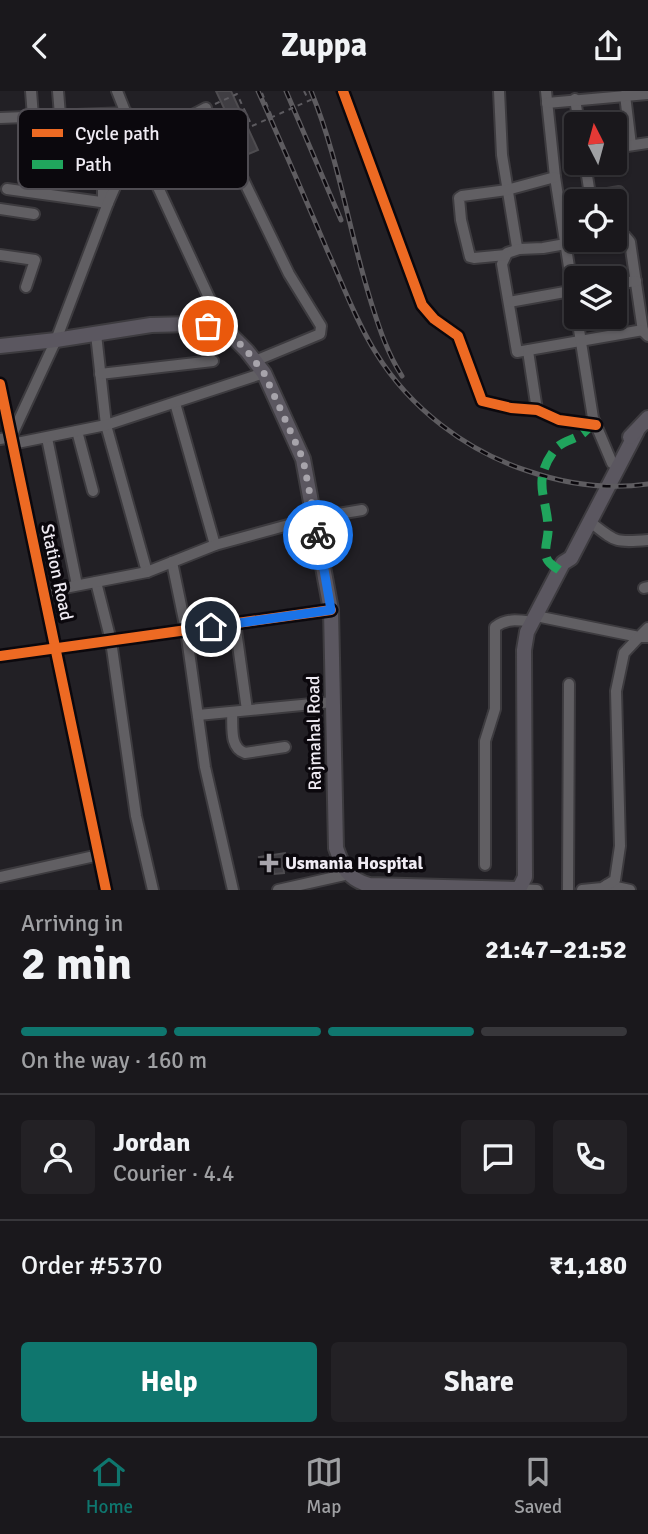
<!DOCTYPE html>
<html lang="en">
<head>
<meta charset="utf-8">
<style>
	body { margin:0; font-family:Signika,sans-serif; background:#232125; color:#f1f3f6; height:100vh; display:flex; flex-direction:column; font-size:26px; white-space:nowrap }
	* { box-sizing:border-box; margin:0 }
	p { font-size:23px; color:#9fa0a3 }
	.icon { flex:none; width:38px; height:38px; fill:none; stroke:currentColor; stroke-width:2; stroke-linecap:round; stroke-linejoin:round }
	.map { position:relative; height:799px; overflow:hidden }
	.details { display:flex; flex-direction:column; background:#1a181c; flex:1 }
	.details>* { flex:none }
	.needle { width:46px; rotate:354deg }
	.controls { position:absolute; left:564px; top:21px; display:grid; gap:14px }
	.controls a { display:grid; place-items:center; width:63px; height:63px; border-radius:7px; background:#1a181c; box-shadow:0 2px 5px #0004,0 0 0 2px #38373b; font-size:35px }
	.pin { position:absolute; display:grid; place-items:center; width:60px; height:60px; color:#fff; margin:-30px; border:4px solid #fff; border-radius:50%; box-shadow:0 2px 7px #0007 }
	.courier { position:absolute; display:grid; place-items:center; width:70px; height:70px; margin:-35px; border:5px solid #1a73e8; border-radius:50%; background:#fff; color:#222; box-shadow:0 2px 9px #0007 }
	.headline em { font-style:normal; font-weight:700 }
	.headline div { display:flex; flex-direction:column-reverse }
	.headline { display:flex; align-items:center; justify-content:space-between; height:119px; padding:0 21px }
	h1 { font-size:46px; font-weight:700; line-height:52px }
	.bar { display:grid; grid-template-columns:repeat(4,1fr); gap:10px 7px; align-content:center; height:84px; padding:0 21px }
	.bar i { height:9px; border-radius:5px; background:#38373b }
	.bar .active { background:#0f766e }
	.bar p { grid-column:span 4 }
	.line { display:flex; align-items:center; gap:18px; padding:0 21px; border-top:2px solid #38373b }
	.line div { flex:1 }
	.round { display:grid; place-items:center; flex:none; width:74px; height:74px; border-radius:7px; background:#232125 }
	.primary-button { display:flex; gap:14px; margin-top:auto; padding:14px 21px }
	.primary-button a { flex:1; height:80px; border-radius:7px; background:#0f766e; color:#fff; font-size:28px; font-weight:700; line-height:80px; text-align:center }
	.primary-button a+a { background:#232125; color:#f1f3f6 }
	header { display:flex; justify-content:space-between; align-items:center; height:91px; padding:0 21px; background:#1a181c; font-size:32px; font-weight:700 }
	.tabs { display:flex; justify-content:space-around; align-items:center; height:98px; border-top:2px solid #38373b; background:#1a181c; font-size:19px; color:#9fa0a3 }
	.tabs a { display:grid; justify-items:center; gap:4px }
	.tabs .active { color:#0f766e }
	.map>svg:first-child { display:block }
	.building { fill:#403e43; stroke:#4e4c50; stroke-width:2 }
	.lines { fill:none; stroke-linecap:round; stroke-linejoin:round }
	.minor-casing { stroke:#3d3b3f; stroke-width:14 }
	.major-casing { stroke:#3d3b3f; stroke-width:18 }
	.path { stroke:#5d5b60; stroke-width:2; stroke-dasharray:5 5; stroke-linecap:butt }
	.minor { stroke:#615f63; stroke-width:10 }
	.major { stroke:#5b5760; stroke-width:14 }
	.rail-casing { stroke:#5e5c60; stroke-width:5 }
	.rail { stroke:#0b080d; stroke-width:2.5; stroke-dasharray:8; stroke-linecap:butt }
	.path-bridge { stroke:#5d5b60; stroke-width:2; stroke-dasharray:5 5; stroke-linecap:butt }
	.quiet { stroke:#20a55d; stroke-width:9; stroke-dasharray:18 9; stroke-linecap:butt }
	.cycleway-casing { stroke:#0b080d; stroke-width:15 }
	.cycleway { stroke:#ed6a23; stroke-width:10 }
	.done { stroke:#a7a4ab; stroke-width:7; stroke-dasharray:0 12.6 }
	.route { stroke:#1a73e8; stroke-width:9 }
	.poi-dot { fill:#a7a4ab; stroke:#0b080d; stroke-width:2.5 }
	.labels { text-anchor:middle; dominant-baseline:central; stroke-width:7; stroke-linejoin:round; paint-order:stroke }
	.street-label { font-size:18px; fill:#efebf3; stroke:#0b080d }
	.poi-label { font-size:18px; font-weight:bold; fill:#efebf3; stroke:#0b080d; text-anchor:start }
	.key { fill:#0b080d; stroke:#4f4c52; stroke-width:2 }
	.key-label { font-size:19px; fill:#efebf3 }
</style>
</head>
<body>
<header><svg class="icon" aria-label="back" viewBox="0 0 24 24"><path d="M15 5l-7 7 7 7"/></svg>Zuppa<svg class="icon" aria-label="share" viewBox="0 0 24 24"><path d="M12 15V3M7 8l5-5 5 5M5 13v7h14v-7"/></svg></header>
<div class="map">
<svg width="648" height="799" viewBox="0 0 648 799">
	<rect width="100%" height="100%" fill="#222025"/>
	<!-- building -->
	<g class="building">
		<polygon points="216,0 231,0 258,59 246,64"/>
		<polygon points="285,762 287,768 283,772 284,782 274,783 273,778 268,778 268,775 261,776 259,766"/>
	</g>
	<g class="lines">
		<!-- minor casing -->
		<g class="minor-casing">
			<g id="minor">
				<polyline points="31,0 36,64 127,68"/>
				<polyline points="58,0 60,24"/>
				<polyline points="117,0 138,53 224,239"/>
				<polyline points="343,0 422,214 434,228 458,245 482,310 511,317 537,319 559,329 596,334"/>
				<polyline points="499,0 502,64 517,156 519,158 543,157 588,149"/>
				<polyline points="546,0 555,86 576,221"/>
				<polyline points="625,4 631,54"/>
				<polyline points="575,8 579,33"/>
				<polyline points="547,12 648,3"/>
				<polyline points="0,27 127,22"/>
				<polyline points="226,53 289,183 321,235 320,243 255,270"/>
				<polyline points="614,57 648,52"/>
				<polyline points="585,72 591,110"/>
				<polyline points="7,98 108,112"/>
				<polyline points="591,106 619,101"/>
				<polyline points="103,112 103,23"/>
				<polyline points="0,118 34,123"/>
				<polyline points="614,145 625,145 630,151 643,240 648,245"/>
				<polyline points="519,158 507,162 502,173 517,261 643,239"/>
				<polyline points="0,164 35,169 26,196"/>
				<polyline points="506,164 474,167 470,166 461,129 459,107 462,105 507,99 555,86"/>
				<polyline points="614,193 636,190"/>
				<polyline points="509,211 576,199"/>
				<polyline points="577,226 593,327 612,372"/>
				<polyline points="96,243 106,334 147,481"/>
				<polyline points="528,260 537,319"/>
				<polyline points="100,283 213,270"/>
				<polyline points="0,293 106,799"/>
				<polyline points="175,312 215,454"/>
				<polyline points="77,340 93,400"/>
				<polyline points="47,347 77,494"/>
				<polyline points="0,348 11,346 56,249 108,112 127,68 138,53 206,17"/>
				<polyline points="12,353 106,334 264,282"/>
				<path d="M 589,430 C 616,451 614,452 648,449"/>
				<polyline points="172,471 186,539 205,676 233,799"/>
				<polyline points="96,491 111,550 136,725 153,799"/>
				<polyline points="644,497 648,496"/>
				<polyline points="44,501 147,481 215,454 314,427 362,419"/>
				<polyline points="536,525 639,546 648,537"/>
				<polyline points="235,532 247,619"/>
				<polyline points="0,565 331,519"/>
				<path d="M 232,621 C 233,635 229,657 245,662 L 285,656"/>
				<polyline points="198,624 333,611"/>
				<path d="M 485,774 L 485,650 L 495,618 L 495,536 C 507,527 518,529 532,531"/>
				<polyline points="0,786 99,764"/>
				<polyline points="607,794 630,799"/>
				<polyline points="519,798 537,799"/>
				<polyline points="278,799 349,783"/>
				<polyline points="568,799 569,593"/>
				<polyline points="582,799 602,797 615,789 620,755 616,600 624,562 639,546 648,546"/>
			</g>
		</g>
		<!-- major casing -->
		<g class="major-casing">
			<g id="major">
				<path d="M 0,255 L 56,249 L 151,234 L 192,233 L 224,239 L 231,244 L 247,260 L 264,282 L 303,368 L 331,519 L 336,757 C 343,777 348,788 369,794 L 519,798 L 525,786 L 524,559 L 527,541 L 563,472 L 571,467 L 637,340"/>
				<polyline points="630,346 648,327"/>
			</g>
		</g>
		<!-- path -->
		<g class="path">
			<polyline points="304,0 309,10"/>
			<polyline points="262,2 272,26"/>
			<polyline points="215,13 237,3 252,35"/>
		</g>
		<!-- minor -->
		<use href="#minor" class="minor"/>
		<!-- major -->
		<use href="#major" class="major"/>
		<!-- rail casing -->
		<g class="rail-casing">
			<g id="rail">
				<path d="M 258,0 C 282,53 305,107 328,161 C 343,194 356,230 376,262 C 410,317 466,360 528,380 C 566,393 607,399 648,393"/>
				<polyline points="286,0 341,129"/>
				<path d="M 311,0 C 339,68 349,141 371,211 C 379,236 387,262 402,285"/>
			</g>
		</g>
		<!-- rail -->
		<use href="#rail" class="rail"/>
		<!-- path-bridge -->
		<polyline class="path-bridge" points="252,35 315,7"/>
		<!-- quiet -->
		<path class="quiet" d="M 559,479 C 555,476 549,473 547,468 C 543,459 549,446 548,436 C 547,407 532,391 553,361 C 563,346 581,351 591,333"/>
		<!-- cycleway casing -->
		<g class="cycleway-casing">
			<g id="cycleway">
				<polyline points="343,0 422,214 434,228 458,245 482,310 511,317 537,319 559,329 596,334"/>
				<polyline points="0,293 106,799"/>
				<polyline points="0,565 331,519"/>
			</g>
		</g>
		<!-- cycleway -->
		<use href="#cycleway" class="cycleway"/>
	</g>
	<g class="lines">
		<!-- done -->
		<polyline class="done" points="208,235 231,244 247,260 264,282 303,368 318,444"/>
		<!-- route -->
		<polyline class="route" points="211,536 331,519 318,444"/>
	</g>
	<!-- markers -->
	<path class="poi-dot" d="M265.5 761.5h7v7h7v7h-7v7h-7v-7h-7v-7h7z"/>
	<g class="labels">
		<!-- street labels -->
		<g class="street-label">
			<text transform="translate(57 481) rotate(78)">Station Road</text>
			<text transform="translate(314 642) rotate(-91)">Rajmahal Road</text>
		</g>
		<!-- poi labels -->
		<g class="poi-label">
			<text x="285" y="772">Usmania Hospital</text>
		</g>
	</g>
	<!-- legend -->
	<rect x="18" y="18" width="230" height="80" rx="10" class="key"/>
	<rect x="32" y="38" width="31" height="8" fill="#ed6a23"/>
	<rect x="32" y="69" width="31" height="9" fill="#20a55d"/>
	<g class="key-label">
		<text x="75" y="49">Cycle path</text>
		<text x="75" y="80">Path</text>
	</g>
</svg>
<div class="controls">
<a><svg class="needle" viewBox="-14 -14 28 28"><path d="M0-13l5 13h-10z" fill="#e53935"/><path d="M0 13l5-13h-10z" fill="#9fa0a3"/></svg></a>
<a><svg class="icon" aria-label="locate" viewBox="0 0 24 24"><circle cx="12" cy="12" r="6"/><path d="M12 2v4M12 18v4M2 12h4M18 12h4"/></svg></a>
<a><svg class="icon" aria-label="layers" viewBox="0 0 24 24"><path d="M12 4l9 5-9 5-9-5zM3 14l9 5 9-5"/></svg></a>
</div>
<div class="pin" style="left:208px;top:235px;background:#ea580c"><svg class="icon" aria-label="bag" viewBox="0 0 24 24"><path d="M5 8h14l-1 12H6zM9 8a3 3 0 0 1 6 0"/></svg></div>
<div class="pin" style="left:211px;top:536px;background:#1f2937"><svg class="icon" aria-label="home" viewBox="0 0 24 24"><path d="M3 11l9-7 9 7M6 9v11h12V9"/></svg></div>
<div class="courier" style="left:318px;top:444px"><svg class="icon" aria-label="bike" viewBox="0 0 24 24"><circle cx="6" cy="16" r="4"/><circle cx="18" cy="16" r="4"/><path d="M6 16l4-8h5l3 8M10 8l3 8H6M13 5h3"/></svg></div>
</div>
<section class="details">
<div class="headline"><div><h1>2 min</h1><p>Arriving in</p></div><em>21:47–21:52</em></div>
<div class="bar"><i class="active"></i><i class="active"></i><i class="active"></i><i></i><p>On the way · 160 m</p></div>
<div class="line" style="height:126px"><a class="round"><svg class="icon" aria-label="person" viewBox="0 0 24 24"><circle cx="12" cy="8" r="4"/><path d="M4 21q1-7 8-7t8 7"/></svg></a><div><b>Jordan</b><p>Courier · 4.4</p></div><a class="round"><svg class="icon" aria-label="chat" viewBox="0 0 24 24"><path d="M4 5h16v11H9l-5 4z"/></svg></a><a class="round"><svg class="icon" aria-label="phone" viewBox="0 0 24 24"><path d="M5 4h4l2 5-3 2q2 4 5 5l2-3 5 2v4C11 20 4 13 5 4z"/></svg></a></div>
<div class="line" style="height:91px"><div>Order #5370</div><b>₹1,180</b></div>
<div class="primary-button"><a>Help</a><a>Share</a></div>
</section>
<nav class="tabs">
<a class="active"><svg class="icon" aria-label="home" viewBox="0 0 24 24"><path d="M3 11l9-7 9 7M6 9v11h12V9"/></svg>Home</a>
<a><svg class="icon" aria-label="map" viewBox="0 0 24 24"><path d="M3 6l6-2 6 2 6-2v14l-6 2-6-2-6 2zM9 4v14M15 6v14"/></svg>Map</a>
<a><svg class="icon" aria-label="saved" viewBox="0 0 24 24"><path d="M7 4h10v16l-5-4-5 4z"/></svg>Saved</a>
</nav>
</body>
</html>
